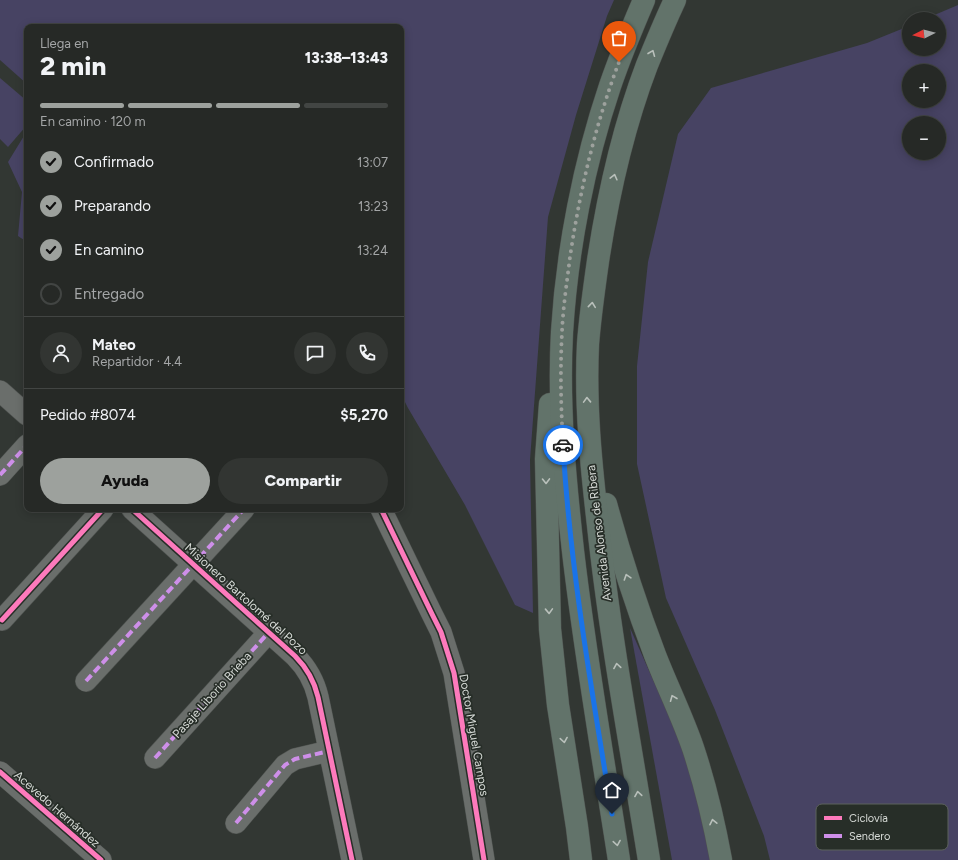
<!DOCTYPE html>
<html lang="es">
<head>
<meta charset="utf-8">
<style>
	body { margin:0; font-family:Figtree,sans-serif; background:#323532; color:#f1f3f6; height:100vh; display:flex; flex-direction:column; font-size:15px; white-space:nowrap }
	* { box-sizing:border-box; margin:0 }
	p { font-size:13px; color:#a4a6a7 }
	.icon { flex:none; width:22px; height:22px; fill:none; stroke:currentColor; stroke-width:2; stroke-linecap:round; stroke-linejoin:round }
	.map { position:relative; flex:1; overflow:hidden }
	.details { position:absolute; left:24px; top:24px; width:380px; height:488px; display:flex; flex-direction:column; background:#262926; border-radius:8px; box-shadow:0 2px 10px #0003,0 0 0 1px #424543 }
	.details>* { flex:none }
	.needle { width:26px; rotate:264deg }
	.fabs { position:absolute; left:902px; top:12px; display:grid; gap:8px }
	.fabs a { display:grid; place-items:center; width:44px; height:44px; border-radius:50%; background:#262926; box-shadow:0 2px 10px #0003,0 0 0 1px #424543; font-size:20px }
	.pin { position:absolute; display:grid; place-items:center; width:34px; height:34px; color:#fff; margin:-41px -17px; border-radius:50% 50% 50% 0; rotate:-45deg; box-shadow:0 0 4px #0007 }
	.pin .icon { rotate:45deg }
	.courier { position:absolute; display:grid; place-items:center; width:40px; height:40px; margin:-20px; border:3px solid #1a73e8; border-radius:50%; background:#fff; color:#222; box-shadow:0 1px 5px #0007 }
	.head em { font-style:normal; font-weight:800 }
	.head div { display:flex; flex-direction:column-reverse }
	.head { display:flex; align-items:center; justify-content:space-between; height:68px; padding:0 16px }
	h1 { font-size:26px; font-weight:800; line-height:30px }
	.bar { display:grid; grid-template-columns:repeat(4,1fr); gap:6px 4px; align-content:center; height:48px; padding:0 16px }
	.bar i { height:5px; border-radius:3px; background:#424543 }
	.bar .on { background:#9da19d }
	.bar p { grid-column:span 4 }
	.line { display:flex; align-items:center; gap:10px; padding:0 16px; border-top:1px solid #424543 }
	.line div { flex:1 }
	.round { display:grid; place-items:center; flex:none; width:42px; height:42px; border-radius:21px; background:#323532 }
	ol { padding:0 16px; list-style:none }
	li { display:flex; align-items:center; gap:12px; height:44px }
	li p { margin-inline-start:auto }
	li .icon { padding:4px; border-radius:50%; background:#9da19d; color:#111; stroke-width:4 }
	li:last-child { color:#a4a6a7 }
	li i { width:22px; height:22px; border:2px solid #424543; border-radius:50% }
	.button { display:flex; gap:8px; margin-top:auto; padding:8px 16px }
	.button a { flex:1; height:46px; border-radius:24px; background:#9da19d; color:#111; font-size:16px; font-weight:800; line-height:46px; text-align:center }
	.button a+a { background:#323532; color:#f1f3f6 }
	.map>svg:first-child { display:block }
	.green { fill:#474363; fill-rule:evenodd }
	.lines { fill:none; stroke-linecap:round; stroke-linejoin:round }
	.minor-casing { stroke:#4f5350; stroke-width:22 }
	.trunk-casing { stroke:#4f5350; stroke-width:23 }
	.minor { stroke:#6a6e6b; stroke-width:21 }
	.trunk { stroke:#62736a; stroke-width:22 }
	.quiet { stroke:#ce8fe9; stroke-width:4; stroke-dasharray:8 4; stroke-linecap:butt }
	.cycleway-casing { stroke:#272e28; stroke-width:8 }
	.cycleway { stroke:#fd7abc; stroke-width:5 }
	.oneway { stroke:#b9c0bb }
	.done { stroke:#9da19d; stroke-width:4; stroke-dasharray:0 7.2 }
	.route { stroke:#1a73e8; stroke-width:5 }
	.labels { text-anchor:middle; dominant-baseline:central; stroke-width:3.5; stroke-linejoin:round; paint-order:stroke }
	.street-label { font-size:12px; fill:#d6dad6; stroke:#272e28 }
	.key { fill:#272e28; stroke:#5c625c; stroke-width:1 }
	.key-label { font-size:11px; fill:#d6dad6 }
</style>
</head>
<body>
<div class="map">
<svg width="958" height="860" viewBox="0 0 958 860">
	<rect width="100%" height="100%" fill="#323733"/>
	<!-- green -->
	<g class="green">
		<polygon points="0,0 614,0 607,16 576,115 548,217 530,460 533,613 515,605 465,505 408,408 401,394 401,27 27,27 27,84 0,60"/>
		<path d="M 958,5 L 958,860 L 770,860 L 764,836 L 715,710 L 666,598 L 637,464 L 637,366 L 648,262 L 678,134 L 711,88 L 867,43 L 909,26 L 909,49 L 939,49 L 939,19 L 925,19 ZM 909,71 L 939,71 L 939,101 L 909,101 ZM 909,123 L 939,123 L 939,153 L 909,153 Z"/>
		<polygon points="0,78 27,101 27,125 8,147 0,139"/>
		<polygon points="27,131 27,242 18,236 22,192 8,162"/>
		<polygon points="630,628 687,756 712,860 672,860"/>
	</g>
	<g class="lines">
		<!-- minor casing -->
		<g class="minor-casing">
			<g id="minor">
				<polyline points="0,391 27,415"/>
				<polyline points="0,475 27,445"/>
				<path d="M 132,509 L 295,656 C 307,668 314,680 318,697 L 352,860"/>
				<polyline points="381,509 432,614 441,632 454,673 484,860"/>
				<polyline points="2,620 103,509"/>
				<polyline points="86,681 244,509"/>
				<polyline points="155,758 269,632"/>
				<polyline points="0,772 101,860"/>
				<polyline points="236,823 285,765 295,759 329,751"/>
			</g>
		</g>
		<!-- trunk casing -->
		<g class="trunk-casing">
			<g id="trunk">
				<polyline points="550,404 546,459 550,629 558,705 577,827 581,860"/>
				<path d="M 606,504 C 620,555 636,605 655,655 C 667,686 682,716 693,748 C 705,784 714,822 721,860"/>
				<path d="M 619,860 C 603,757 585,655 573,551 C 565,479 558,405 562,332 C 567,250 584,163 610,86 C 620,57 632,28 644,0"/>
				<path d="M 649,860 C 631,748 610,637 598,525 C 591,464 585,405 588,344 C 590,317 594,289 598,261 C 608,195 623,128 647,65 C 656,43 665,21 675,0"/>
			</g>
		</g>
		<!-- minor -->
		<use href="#minor" class="minor"/>
		<!-- trunk -->
		<use href="#trunk" class="trunk"/>
		<!-- quiet -->
		<g class="quiet">
			<polyline points="0,475 27,445"/>
			<polyline points="86,681 244,509"/>
			<polyline points="155,758 269,632"/>
			<polyline points="236,823 285,765 295,759 329,751"/>
		</g>
		<!-- cycleway casing -->
		<g class="cycleway-casing">
			<g id="cycleway">
				<path d="M 132,509 L 295,656 C 307,668 314,680 318,697 L 352,860"/>
				<polyline points="381,509 432,614 441,632 454,673 484,860"/>
				<polyline points="2,620 103,509"/>
				<polyline points="0,772 101,860"/>
			</g>
		</g>
		<!-- cycleway -->
		<use href="#cycleway" class="cycleway"/>
	</g>
	<!-- one-way arrows -->
	<defs><path id="oneway-chevron" d="M-2-3.5L2.5 0L-2 3.5" fill="none" stroke-width="1.6" stroke-linecap="round" stroke-linejoin="round"/></defs>
	<g class="oneway">
		<use href="#oneway-chevron" transform="translate(652 53) rotate(-68)"/>
		<use href="#oneway-chevron" transform="translate(614 177) rotate(-76)"/>
		<use href="#oneway-chevron" transform="translate(592 305) rotate(-84)"/>
		<use href="#oneway-chevron" transform="translate(587 400) rotate(-92)"/>
		<use href="#oneway-chevron" transform="translate(546 481) rotate(89)"/>
		<use href="#oneway-chevron" transform="translate(627 577) rotate(-108)"/>
		<use href="#oneway-chevron" transform="translate(549 611) rotate(88)"/>
		<use href="#oneway-chevron" transform="translate(617 666) rotate(-99)"/>
		<use href="#oneway-chevron" transform="translate(673 698) rotate(-112)"/>
		<use href="#oneway-chevron" transform="translate(564 740) rotate(81)"/>
		<use href="#oneway-chevron" transform="translate(638 794) rotate(-99)"/>
		<use href="#oneway-chevron" transform="translate(713 822) rotate(-102)"/>
		<use href="#oneway-chevron" transform="translate(617 843) rotate(81)"/>
	</g>
	<g class="lines">
		<!-- done -->
		<path class="done" d="M 563,445 C 561,408 560,370 562,332 C 563,307 567,282 570,257 C 580,190 595,126 619,62"/>
		<!-- route -->
		<path class="route" d="M 563,445 C 570,569 592,691 612,814"/>
	</g>
	<g class="labels">
		<!-- street labels -->
		<g class="street-label">
			<text transform="translate(599 533) rotate(-97)">Avenida Alonso de Ribera</text>
			<text transform="translate(246 599) rotate(42)">Misionero Bartolomé del Pozo</text>
			<text transform="translate(212 695) rotate(-48)">Pasaje Liborio Brieba</text>
			<text transform="translate(474 735) rotate(80)">Doctor Miguel Campos</text>
			<text transform="translate(57 809) rotate(41)">Acevedo Hernández</text>
		</g>
	</g>
	<!-- legend -->
	<rect x="816" y="804" width="132" height="46" rx="6" class="key"/>
	<rect x="824" y="816" width="18" height="4" fill="#fd7abc"/>
	<rect x="824" y="834" width="18" height="4" fill="#ce8fe9"/>
	<g class="key-label">
		<text x="849" y="822">Ciclovía</text>
		<text x="849" y="840">Sendero</text>
	</g>
</svg>
<div class="fabs">
<a><svg class="needle" viewBox="-14 -14 28 28"><path d="M0-13l5 13h-10z" fill="#e53935"/><path d="M0 13l5-13h-10z" fill="#a4a6a7"/></svg></a>
<a>+</a>
<a>−</a>
</div>
<div class="pin" style="left:619px;top:62px;background:#ea580c"><svg class="icon" aria-label="bag" viewBox="0 0 24 24"><path d="M5 8h14l-1 12H6zM9 8a3 3 0 0 1 6 0"/></svg></div>
<div class="pin" style="left:612px;top:814px;background:#1f2937"><svg class="icon" aria-label="home" viewBox="0 0 24 24"><path d="M3 11l9-7 9 7M6 9v11h12V9"/></svg></div>
<div class="courier" style="left:563px;top:445px"><svg class="icon" aria-label="car" viewBox="0 0 24 24"><path d="M5 17H2v-5l4-1 3-4h7l3 4 3 1v5h-3M9 17h6M6 11h13"/><circle cx="7" cy="17" r="2"/><circle cx="17" cy="17" r="2"/></svg></div>
<section class="details">
<div class="head"><div><h1>2 min</h1><p>Llega en</p></div><em>13:38–13:43</em></div>
<div class="bar"><i class="on"></i><i class="on"></i><i class="on"></i><i></i><p>En camino · 120 m</p></div>
<ol>
<li><svg class="icon" aria-label="check" viewBox="0 0 24 24"><path d="M5 12l5 5 9-10"/></svg>Confirmado<p>13:07</p></li>
<li><svg class="icon" aria-label="check" viewBox="0 0 24 24"><path d="M5 12l5 5 9-10"/></svg>Preparando<p>13:23</p></li>
<li><svg class="icon" aria-label="check" viewBox="0 0 24 24"><path d="M5 12l5 5 9-10"/></svg>En camino<p>13:24</p></li>
<li><i></i>Entregado</li>
</ol>
<div class="line" style="height:72px"><a class="round"><svg class="icon" aria-label="person" viewBox="0 0 24 24"><circle cx="12" cy="8" r="4"/><path d="M4 21q1-7 8-7t8 7"/></svg></a><div><b>Mateo</b><p>Repartidor · 4.4</p></div><a class="round"><svg class="icon" aria-label="chat" viewBox="0 0 24 24"><path d="M4 5h16v11H9l-5 4z"/></svg></a><a class="round"><svg class="icon" aria-label="phone" viewBox="0 0 24 24"><path d="M5 4h4l2 5-3 2q2 4 5 5l2-3 5 2v4C11 20 4 13 5 4z"/></svg></a></div>
<div class="line" style="height:52px"><div>Pedido #8074</div><b>$5,270</b></div>
<div class="button"><a>Ayuda</a><a>Compartir</a></div>
</section>
</div>
</body>
</html>
